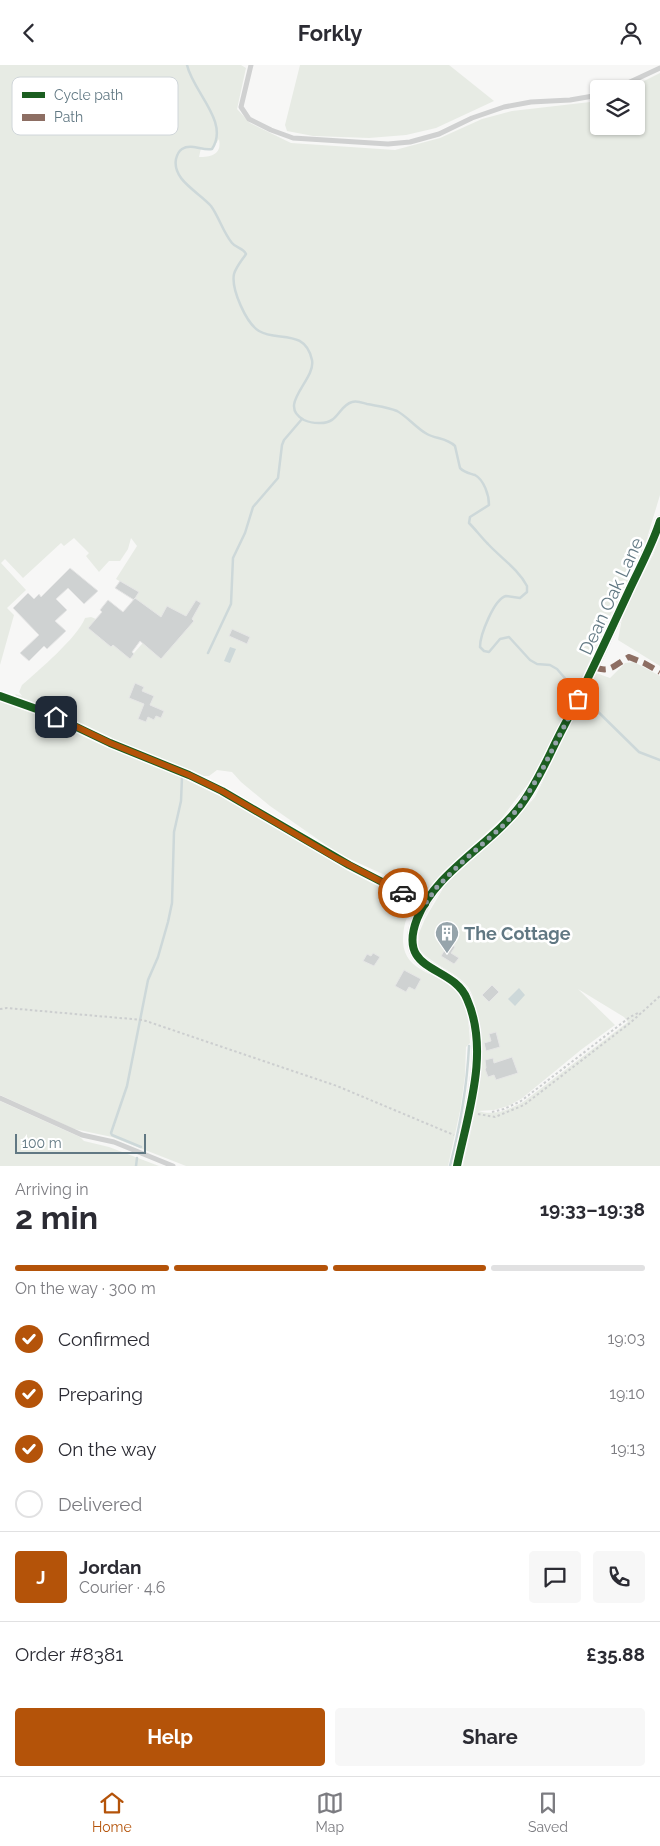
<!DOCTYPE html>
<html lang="en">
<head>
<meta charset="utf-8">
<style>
	body { margin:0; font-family:Raleway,sans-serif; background:#f7f7f7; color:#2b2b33; height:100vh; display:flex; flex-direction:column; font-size:19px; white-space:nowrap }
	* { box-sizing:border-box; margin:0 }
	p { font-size:16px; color:#7c7c81 }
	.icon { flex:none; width:28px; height:28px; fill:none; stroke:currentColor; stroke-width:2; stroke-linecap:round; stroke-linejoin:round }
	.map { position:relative; height:1101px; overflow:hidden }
	.details { display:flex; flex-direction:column; background:#fff; flex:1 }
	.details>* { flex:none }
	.buttons { position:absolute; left:590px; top:15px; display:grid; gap:10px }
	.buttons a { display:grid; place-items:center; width:55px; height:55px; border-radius:5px; background:#fff; box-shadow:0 1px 4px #0004; font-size:25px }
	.scale { position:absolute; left:15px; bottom:12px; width:131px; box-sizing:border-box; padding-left:5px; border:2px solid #617883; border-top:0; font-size:14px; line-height:18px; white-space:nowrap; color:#617883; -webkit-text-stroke:4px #fff; paint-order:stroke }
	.pin { position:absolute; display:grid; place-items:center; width:42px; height:42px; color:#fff; margin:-21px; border-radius:10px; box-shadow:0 2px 8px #0006 }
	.courier { position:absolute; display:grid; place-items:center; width:50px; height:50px; margin:-25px; border:4px solid #b45309; border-radius:50%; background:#fff; color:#222; box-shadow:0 1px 6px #0007 }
	.summary em { font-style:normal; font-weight:700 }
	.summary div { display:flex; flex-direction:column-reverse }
	.summary { display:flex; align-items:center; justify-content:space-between; height:85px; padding:0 15px }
	h1 { font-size:32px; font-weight:700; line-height:38px }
	.bar { display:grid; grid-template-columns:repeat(4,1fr); gap:8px 5px; align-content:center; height:60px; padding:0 15px }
	.bar i { height:6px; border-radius:4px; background:#e1e1e2 }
	.bar .selected { background:#b45309 }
	.bar p { grid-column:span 4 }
	.line { display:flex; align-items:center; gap:12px; padding:0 15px; border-top:1px solid #e1e1e2 }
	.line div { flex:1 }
	.round { display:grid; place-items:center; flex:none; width:52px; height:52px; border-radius:5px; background:#f7f7f7 }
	ol { padding:0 15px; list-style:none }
	li { display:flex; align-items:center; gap:15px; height:55px }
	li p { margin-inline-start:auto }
	li .icon { padding:5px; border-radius:50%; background:#b45309; color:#fff; stroke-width:4 }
	li:last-child { color:#7c7c81 }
	li i { width:28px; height:28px; border:2px solid #e1e1e2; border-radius:50% }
	.cta { display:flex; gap:10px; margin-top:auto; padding:10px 15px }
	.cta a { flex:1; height:58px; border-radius:5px; background:#b45309; color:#fff; font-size:20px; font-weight:700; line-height:58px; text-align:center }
	.cta a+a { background:#f7f7f7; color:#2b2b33 }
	header { display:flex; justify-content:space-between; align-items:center; height:65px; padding:0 15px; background:#fff; font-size:22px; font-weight:700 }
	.dock { display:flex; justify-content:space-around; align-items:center; height:70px; border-top:1px solid #e1e1e2; background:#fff; font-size:14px; color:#7c7c81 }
	.dock a { display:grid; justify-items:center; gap:2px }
	.dock .selected { color:#b45309 }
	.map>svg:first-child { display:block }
	.green { fill:#e7ebe4; fill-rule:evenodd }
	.water { fill:#cdd8d9 }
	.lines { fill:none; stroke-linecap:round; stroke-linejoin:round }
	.stream { stroke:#cdd8d9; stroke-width:2.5 }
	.building { fill:#cfd2d2; stroke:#e6e6e6 }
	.path { stroke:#cccecf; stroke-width:2; stroke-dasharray:2.5 2.5; stroke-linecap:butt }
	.service { stroke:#d0d1d1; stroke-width:5 }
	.tertiary { stroke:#d0d1d1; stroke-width:11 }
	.quiet { stroke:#8d6e63; stroke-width:6; stroke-dasharray:12 6; stroke-linecap:butt }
	.cycleway-casing { stroke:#fff; stroke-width:11 }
	.cycleway { stroke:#1b5e20; stroke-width:8 }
	.done { stroke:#96a4ab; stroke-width:5; stroke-dasharray:0 9 }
	.route { stroke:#b45309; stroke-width:6 }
	.labels { text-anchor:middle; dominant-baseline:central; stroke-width:5; stroke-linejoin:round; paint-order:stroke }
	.street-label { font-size:18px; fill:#617883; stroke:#fff }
	.poi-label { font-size:18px; font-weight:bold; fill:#617883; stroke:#fff; text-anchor:start }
	.key { fill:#fff; stroke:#d0d6da; stroke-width:1 }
	.key-label { font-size:14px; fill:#617883 }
</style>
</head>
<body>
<header><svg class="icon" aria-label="back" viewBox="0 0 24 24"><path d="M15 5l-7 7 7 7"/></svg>Forkly<svg class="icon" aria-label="person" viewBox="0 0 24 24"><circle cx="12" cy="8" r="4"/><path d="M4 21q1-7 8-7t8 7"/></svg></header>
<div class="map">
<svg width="660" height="1101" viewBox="0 0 660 1101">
	<rect width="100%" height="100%" fill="#f7f7f6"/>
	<!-- green -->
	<g class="green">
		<path d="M 0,0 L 241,0 L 246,3 L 237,44 L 250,58 L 291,78 L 395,85 L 440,73 L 482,54 L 512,46 L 599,36 L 599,61 L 636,61 L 636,24 L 628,24 L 660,8 L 660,430 L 645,480 L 608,555 L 572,635 L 533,712 L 501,754 L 462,790 L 427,828 L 420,831 L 398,822 L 398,816 L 339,789 L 270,741 L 241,717 L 232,707 L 217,705 L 209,711 L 199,711 L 161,694 L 108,674 L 98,666 L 95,666 L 19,636 L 15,629 L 22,631 L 19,627 L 22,620 C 38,606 78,572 85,553 L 91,552 L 96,554 L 100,560 L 134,588 L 148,572 L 134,535 L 138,527 L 116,514 L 137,481 L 131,473 L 128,484 L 120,496 L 109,496 L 99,507 L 86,491 L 89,488 L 74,473 L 64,481 L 61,478 L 23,513 L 5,494 L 1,498 L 26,525 L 7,543 L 14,550 L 0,600 ZM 219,74 C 222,89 212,92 199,92 L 201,83 L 212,84 Z"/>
		<polygon points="300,0 449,0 494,36 436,63 406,70 369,73 313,71 287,66 285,60"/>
		<polygon points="660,472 660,601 618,575 623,548 653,490"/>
		<path d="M 634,597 L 660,611 L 660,1101 L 463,1101 C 474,1051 490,998 477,947 C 475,939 473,929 468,922 C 455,905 430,900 418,882 L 419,868 L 425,854 L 445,820 L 472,793 L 516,754 L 535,732 L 596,608 L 610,613 L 625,598 ZM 578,924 L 624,952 L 628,957 L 523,1037 C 507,1045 495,1051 478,1046 L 494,1045 L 508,1041 L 521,1034 L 582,984 L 615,960 Z"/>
		<path d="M 0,635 L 54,654 L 181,709 L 226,732 L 341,799 L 414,837 C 414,843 411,846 408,851 C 404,858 403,868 403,877 C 405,909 440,907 457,926 C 468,939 469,961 470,978 L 466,982 L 465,1011 L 460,1046 L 448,1101 L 186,1101 L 112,1072 L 74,1064 L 0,1030 Z"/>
		<polygon points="0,1036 80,1072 84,1076 109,1082 159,1101 0,1101"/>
	</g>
	<!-- water -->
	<g class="water">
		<polygon points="230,582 236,584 230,598 224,596"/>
		<polygon points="519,923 525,930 515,941 508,934"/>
	</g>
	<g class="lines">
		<!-- stream -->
		<g class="stream">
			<path d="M 187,0 C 193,27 230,57 212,84 C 202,86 191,78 182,84 C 179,86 177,90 176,94 C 172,115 199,127 211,141 C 219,152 223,167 232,178 C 236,183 243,183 246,189 C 242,195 236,202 234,209 C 231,224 246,258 259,266 C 277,277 305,263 312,295 C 316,315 276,340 304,355 C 308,357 314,358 319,358 C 339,359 338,341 352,337 C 357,335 363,338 367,339 C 377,341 388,342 397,346 C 408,352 416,363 427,369 C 436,374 447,373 455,381 L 460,403 C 465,408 469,408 475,410 C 484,415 489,430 489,440 L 470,452 L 469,458 C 476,465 481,472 488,479 C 501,493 518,504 527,521 L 527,527 L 520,533 L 506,531 C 494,534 480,570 480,582 L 484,586 L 489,587 L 500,574 L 509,572 L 530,595 L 537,599 L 550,600 L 557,604 L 577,627"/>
			<polyline points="208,588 231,539 233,493 245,468 253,442 278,413 282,380 284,375 302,354"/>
			<polyline points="583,632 639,687 660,695"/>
			<polyline points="141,1082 112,1070 111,1068 127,1021 148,915 158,892 168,857 172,838 174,767 181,736 182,712"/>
			<polyline points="136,1101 137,1093"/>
			<path d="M 450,1101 C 460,1062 467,1022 469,981"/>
		</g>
	</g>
	<!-- building -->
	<g class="building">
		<polygon points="70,503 98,526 84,539 68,523 56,534 67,545 55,556 66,566 47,584 44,581 29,596 20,588 39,570 13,543 28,528 34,534 39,529 41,532"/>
		<polygon points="120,516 139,527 134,535 115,523"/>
		<polygon points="135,533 161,552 167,541 186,551 196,535 201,538 192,554 194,556 161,594 140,576 132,587 134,589 130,594 113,580 111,582 88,563 102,547 100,545 108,535 123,547"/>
		<polygon points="232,564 250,572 247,579 229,571"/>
		<polygon points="135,618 144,622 142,626 154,631 150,640 164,646 161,653 156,651 154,655 148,652 146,657 138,654 144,639 129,633"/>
		<polygon points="449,878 455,882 451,888 459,893 454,899 441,891"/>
		<polygon points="373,888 380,892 374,901 363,896 367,889 371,891"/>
		<polygon points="404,905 421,914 415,925 409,922 406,927 395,921"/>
		<polygon points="492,920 499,927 489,937 482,930"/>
		<polygon points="496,967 500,982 486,986 484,978 491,976 489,969"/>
		<polygon points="512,992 518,1008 496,1015 494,1010 488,1012 485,1004 486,1003 485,995 493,993 494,998"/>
	</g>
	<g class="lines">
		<!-- path -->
		<g class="path">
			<polyline points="0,944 7,943 143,955 337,1021 454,1070"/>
			<polyline points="492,1047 504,1044 521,1036 630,952 638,948"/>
			<polyline points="478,1049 495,1052 524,1040 630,958 660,931"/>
		</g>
		<!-- service -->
		<g class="service">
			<polyline points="251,0 241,42 249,54 271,65 293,73 388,79 410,77 439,69 472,53 504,42 531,37 570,35 599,30"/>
			<polyline points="615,24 660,3"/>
			<polyline points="0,631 45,647 110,678 189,710 222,726 349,800 425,838"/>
			<polyline points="0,1033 82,1070 114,1077 173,1101"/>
		</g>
		<!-- tertiary -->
		<path class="tertiary" d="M 457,1101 C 468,1048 490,986 467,934 C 453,899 396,909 417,854 C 435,807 491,780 521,740 C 539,716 550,687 564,661 C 587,617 607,573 628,528 C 639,504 652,481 660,456"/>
		<!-- quiet -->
		<path class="quiet" d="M 594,602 C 611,609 615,599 629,592 L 644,598 L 660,607"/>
		<!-- cycleway casing -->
		<g class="cycleway-casing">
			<g id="cycleway">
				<polyline points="0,631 45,647 110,678 189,710 222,726 349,800 425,839"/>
				<path d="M 457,1101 C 468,1048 490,986 467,934 C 453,899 396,909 417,854 C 435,807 491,780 521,740 C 539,716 550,687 564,661 C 587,617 607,573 628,528 C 639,504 652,481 660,456"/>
			</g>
		</g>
		<!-- cycleway -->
		<use href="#cycleway" class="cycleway"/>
	</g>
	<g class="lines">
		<!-- done -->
		<polyline class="done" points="403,828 425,839 437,822 460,799 506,758 520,741 540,709 578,634"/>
		<!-- route -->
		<polyline class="route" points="56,652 110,678 189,710 222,726 336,793 403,828"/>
	</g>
	<!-- icons -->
	<defs>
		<g id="building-pin" transform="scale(1.25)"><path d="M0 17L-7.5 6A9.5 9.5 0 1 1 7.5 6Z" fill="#96a4ab" stroke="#fff"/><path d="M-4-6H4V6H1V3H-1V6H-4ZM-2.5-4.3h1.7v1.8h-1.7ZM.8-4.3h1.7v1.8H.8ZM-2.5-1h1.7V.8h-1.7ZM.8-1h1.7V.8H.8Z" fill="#fff"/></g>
	</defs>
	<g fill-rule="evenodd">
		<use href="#building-pin" x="447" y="868"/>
	</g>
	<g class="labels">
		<!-- street labels -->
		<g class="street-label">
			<text transform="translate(611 531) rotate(-65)">Dean Oak Lane</text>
		</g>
		<!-- poi labels -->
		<g class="poi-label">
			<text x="464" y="868">The Cottage</text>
		</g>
	</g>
	<!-- legend -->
	<rect x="12" y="12" width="166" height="58" rx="8" class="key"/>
	<rect x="22" y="27" width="23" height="6" fill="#1b5e20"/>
	<rect x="22" y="49" width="23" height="7" fill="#8d6e63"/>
	<g class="key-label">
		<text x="54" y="35">Cycle path</text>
		<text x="54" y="57">Path</text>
	</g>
</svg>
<div class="buttons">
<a><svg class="icon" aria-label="layers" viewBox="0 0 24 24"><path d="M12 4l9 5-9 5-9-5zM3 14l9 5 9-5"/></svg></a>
</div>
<div class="scale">100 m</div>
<div class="pin" style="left:578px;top:634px;background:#ea580c"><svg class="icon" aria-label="bag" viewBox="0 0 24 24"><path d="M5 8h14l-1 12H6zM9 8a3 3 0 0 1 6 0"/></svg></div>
<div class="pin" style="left:56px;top:652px;background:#1f2937"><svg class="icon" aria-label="home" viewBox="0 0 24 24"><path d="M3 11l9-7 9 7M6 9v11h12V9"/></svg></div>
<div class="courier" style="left:403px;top:828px"><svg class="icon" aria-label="car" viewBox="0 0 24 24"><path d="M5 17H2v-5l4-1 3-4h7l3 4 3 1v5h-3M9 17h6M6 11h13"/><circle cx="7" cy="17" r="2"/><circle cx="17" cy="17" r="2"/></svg></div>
</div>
<section class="details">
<div class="summary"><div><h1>2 min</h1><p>Arriving in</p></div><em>19:33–19:38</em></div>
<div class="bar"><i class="selected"></i><i class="selected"></i><i class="selected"></i><i></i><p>On the way · 300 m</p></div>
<ol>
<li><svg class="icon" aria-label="check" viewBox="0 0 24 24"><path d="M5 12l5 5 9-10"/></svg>Confirmed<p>19:03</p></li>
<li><svg class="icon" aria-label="check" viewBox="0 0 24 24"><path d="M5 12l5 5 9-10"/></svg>Preparing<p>19:10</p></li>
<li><svg class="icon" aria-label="check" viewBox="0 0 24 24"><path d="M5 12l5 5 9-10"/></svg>On the way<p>19:13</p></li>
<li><i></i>Delivered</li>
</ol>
<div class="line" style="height:90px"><b class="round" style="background:#b45309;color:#fff">J</b><div><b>Jordan</b><p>Courier · 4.6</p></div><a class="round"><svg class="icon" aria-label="chat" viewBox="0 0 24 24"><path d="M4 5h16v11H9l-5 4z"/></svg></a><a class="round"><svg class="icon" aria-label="phone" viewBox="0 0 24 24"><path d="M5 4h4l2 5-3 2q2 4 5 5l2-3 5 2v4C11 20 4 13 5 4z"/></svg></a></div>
<div class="line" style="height:65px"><div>Order #8381</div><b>£35.88</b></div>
<div class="cta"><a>Help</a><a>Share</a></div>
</section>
<nav class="dock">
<a class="selected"><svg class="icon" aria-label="home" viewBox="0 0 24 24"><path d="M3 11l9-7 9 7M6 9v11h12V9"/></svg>Home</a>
<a><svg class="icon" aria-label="map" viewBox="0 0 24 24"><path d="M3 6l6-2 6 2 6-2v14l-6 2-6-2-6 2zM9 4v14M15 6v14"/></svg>Map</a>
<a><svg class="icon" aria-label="saved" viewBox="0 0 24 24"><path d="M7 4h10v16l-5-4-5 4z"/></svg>Saved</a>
</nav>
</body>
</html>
